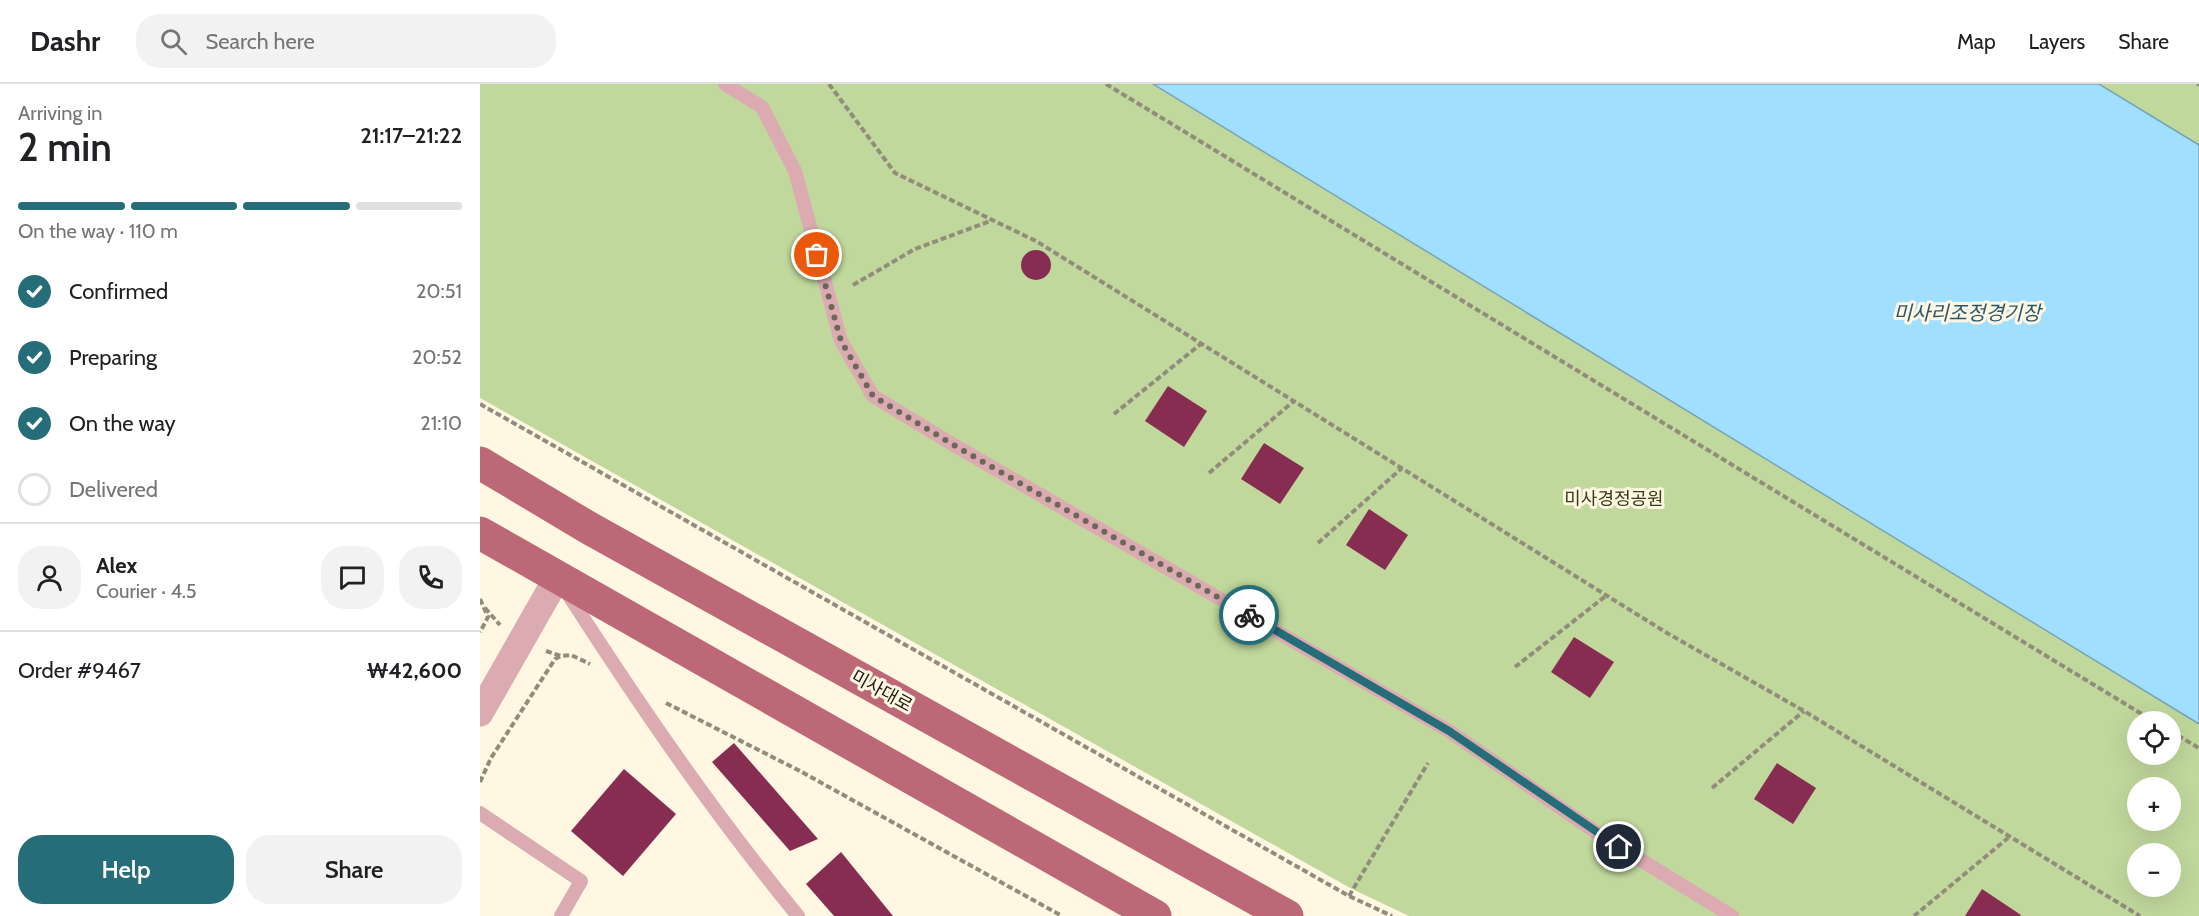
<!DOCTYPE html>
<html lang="en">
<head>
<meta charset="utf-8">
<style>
	body { margin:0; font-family:Cabin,"Noto Sans KR",sans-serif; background:#f2f2f2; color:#202124; height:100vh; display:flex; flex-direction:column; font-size:22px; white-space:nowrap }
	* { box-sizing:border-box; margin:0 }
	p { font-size:20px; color:#757577 }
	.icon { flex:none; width:33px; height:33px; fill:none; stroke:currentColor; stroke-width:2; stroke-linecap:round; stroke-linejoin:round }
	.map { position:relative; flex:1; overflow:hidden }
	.drawer { display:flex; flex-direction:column; background:#fff; width:480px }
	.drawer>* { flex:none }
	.buttons { position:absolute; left:1647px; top:627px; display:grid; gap:12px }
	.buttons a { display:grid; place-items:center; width:54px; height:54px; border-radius:50%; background:#fff; box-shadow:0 6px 24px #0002; font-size:30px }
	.pin { position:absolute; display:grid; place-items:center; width:51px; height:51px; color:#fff; margin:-26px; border:3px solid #fff; border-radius:50%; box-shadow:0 2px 6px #0007 }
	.courier { position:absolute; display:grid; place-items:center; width:60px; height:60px; margin:-30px; border:4px solid #256d79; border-radius:50%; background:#fff; color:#222; box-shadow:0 2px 8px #0007 }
	.headline em { font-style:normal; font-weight:600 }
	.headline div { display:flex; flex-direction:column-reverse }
	.headline { display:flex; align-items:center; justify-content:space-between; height:102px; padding:0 18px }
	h1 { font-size:39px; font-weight:600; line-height:45px }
	.bar { display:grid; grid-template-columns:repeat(4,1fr); gap:9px 6px; align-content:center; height:72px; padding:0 18px }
	.bar i { height:8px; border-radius:4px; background:#e0e0e0 }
	.bar .active { background:#256d79 }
	.bar p { grid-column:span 4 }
	.line { display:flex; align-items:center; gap:15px; padding:0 18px; border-top:2px solid #e0e0e0 }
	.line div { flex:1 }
	.round { display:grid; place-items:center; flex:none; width:63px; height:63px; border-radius:24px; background:#f2f2f2 }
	ol { padding:0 18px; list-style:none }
	li { display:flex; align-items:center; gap:18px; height:66px }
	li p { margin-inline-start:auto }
	li .icon { padding:6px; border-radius:50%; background:#256d79; color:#fff; stroke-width:4 }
	li:last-child { color:#757577 }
	li i { width:33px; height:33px; border:3px solid #e0e0e0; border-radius:50% }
	.cta { display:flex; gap:12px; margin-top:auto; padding:12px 18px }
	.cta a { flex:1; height:69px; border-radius:24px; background:#256d79; color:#fff; font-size:24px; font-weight:600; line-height:69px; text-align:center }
	.cta a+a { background:#f2f2f2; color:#202124 }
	header { display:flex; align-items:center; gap:36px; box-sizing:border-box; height:84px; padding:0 30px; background:#fff; border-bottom:2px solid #e0e0e0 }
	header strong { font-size:28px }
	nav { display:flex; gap:33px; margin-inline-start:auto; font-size:21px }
	.search { width:420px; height:54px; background:#f2f2f2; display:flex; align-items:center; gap:15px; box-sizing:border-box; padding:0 21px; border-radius:24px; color:#757577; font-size:22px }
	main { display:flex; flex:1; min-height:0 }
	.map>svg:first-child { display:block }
	.green { fill:#c1d89c; fill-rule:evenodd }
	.water { fill:#a0dfff; stroke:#78a4b7; stroke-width:1.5 }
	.building { fill:#882d52 }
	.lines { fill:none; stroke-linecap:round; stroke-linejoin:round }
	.path { stroke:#928c7d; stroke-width:4; stroke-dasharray:6 3; stroke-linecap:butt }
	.lane { stroke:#dbabb1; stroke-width:14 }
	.street { stroke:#dbabb1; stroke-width:27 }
	.primary { stroke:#bc6876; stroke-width:33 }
	.done { stroke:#6b675a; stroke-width:6; stroke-dasharray:0 10.8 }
	.route { stroke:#256d79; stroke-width:8 }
	.labels { text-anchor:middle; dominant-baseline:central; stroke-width:6; stroke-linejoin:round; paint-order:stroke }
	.park-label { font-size:18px; fill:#313e17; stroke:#fff7e2 }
	.street-label { font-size:18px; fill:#1c1910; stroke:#fff7e2 }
	.water-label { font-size:20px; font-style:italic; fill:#28586e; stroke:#fff7e2 }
</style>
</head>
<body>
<header>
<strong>Dashr</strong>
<div class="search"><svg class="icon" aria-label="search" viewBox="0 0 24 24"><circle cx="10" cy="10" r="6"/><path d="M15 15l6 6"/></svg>Search here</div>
<nav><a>Map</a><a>Layers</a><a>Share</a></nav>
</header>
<main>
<section class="drawer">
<div class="headline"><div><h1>2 min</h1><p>Arriving in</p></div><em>21:17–21:22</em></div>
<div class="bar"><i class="active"></i><i class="active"></i><i class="active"></i><i></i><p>On the way · 110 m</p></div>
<ol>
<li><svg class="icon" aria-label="check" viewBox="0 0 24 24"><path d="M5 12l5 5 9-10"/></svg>Confirmed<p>20:51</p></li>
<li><svg class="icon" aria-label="check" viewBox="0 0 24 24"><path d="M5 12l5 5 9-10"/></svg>Preparing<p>20:52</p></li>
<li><svg class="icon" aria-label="check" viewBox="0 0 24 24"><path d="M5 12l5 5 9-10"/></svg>On the way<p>21:10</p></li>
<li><i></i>Delivered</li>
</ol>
<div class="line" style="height:108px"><a class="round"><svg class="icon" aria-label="person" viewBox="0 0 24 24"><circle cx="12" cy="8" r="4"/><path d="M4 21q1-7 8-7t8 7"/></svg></a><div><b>Alex</b><p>Courier · 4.5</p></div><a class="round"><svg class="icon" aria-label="chat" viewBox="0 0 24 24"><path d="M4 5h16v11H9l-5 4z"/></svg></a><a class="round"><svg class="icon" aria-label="phone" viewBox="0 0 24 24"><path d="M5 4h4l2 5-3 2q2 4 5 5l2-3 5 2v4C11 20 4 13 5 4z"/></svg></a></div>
<div class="line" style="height:78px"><div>Order #9467</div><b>₩42,600</b></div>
<div class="cta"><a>Help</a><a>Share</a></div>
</section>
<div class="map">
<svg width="1719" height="832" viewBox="0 0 1719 832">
	<rect width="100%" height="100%" fill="#fff7e2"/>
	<!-- green -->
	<path class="green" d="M 0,0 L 1719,0 L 1719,832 L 929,832 L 872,805 L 0,314 ZM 1658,638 L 1690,638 L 1690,670 L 1658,670 ZM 1658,704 L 1690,704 L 1690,736 L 1658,736 ZM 1658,770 L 1690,770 L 1690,802 L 1658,802 Z"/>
	<!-- water -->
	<polygon class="water" points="673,0 1619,0 1719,61 1719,640"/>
	<!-- building -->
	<g class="building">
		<circle cx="556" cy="181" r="15"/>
		<polygon points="688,302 727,327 704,363 665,337"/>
		<polygon points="784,359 824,384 800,420 761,395"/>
		<polygon points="889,425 928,451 905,486 866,461"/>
		<polygon points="1094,553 1134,578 1110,614 1071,588"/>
		<polygon points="254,659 338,755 310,767 232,678"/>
		<polygon points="1297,679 1336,704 1313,740 1274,715"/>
		<polygon points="144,685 196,730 143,792 91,747"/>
		<polygon points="361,768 413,832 354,832 326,800"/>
		<polygon points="1502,805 1541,831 1540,832 1485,832"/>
	</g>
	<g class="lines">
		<!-- path -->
		<g class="path">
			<polyline points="349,0 415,89 556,157 1187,549 1324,627 1660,832"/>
			<polyline points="626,0 1675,638"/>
			<polyline points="1717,0 1719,1"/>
			<polyline points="373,201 435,165 513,136"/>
			<polyline points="0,320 869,812 912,832"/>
			<polyline points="634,330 722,259"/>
			<polyline points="729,389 814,317"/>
			<polyline points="838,459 922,384"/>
			<polyline points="0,515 8,533 0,548"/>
			<polyline points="5,524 20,541"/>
			<polyline points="66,567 81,572 91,571 110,580"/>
			<polyline points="1035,583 1127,511"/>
			<polyline points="186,619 320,687 582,832"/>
			<polyline points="1690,647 1719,664"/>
			<polyline points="0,698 11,674 75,575 81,572"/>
			<polyline points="1232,704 1324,627"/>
			<polyline points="869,812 948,679"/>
			<polyline points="1434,832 1528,754"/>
		</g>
		<!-- lane -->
		<g class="lane">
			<polyline points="245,0 282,23 315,87 361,257 393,312 472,360 969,647 1120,751 1252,832"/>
			<path d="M 86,507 C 158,619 233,729 318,832"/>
			<polyline points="0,729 101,797 81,832"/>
		</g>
		<!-- street -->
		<polyline class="street" points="0,629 77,494"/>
		<!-- primary -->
		<g class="primary">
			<polyline points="0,379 109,444 807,832"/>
			<polyline points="0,449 675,832"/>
		</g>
	</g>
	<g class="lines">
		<!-- done -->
		<polyline class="done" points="337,171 361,257 393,312 472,360 769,531"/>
		<!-- route -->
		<polyline class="route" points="769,531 969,647 1139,763"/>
	</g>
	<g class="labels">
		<!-- park labels -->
		<g class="park-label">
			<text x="1134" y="415">미사경정공원</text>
		</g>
		<!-- street labels -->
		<g class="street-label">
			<text transform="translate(402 607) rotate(29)">미사대로</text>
		</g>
		<!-- water labels -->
		<g class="water-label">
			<text x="1487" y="229">미사리조정경기장</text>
		</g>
	</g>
</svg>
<div class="buttons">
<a><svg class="icon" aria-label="locate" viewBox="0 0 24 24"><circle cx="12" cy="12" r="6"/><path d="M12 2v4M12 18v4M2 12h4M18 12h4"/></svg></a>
<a>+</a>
<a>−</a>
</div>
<div class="pin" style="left:337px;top:171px;background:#ea580c"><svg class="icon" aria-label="bag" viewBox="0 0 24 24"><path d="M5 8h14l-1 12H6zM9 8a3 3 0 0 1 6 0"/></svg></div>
<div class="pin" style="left:1139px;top:763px;background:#1f2937"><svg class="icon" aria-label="home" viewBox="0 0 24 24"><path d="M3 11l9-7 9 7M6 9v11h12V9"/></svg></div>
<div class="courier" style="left:769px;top:531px"><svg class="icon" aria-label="bike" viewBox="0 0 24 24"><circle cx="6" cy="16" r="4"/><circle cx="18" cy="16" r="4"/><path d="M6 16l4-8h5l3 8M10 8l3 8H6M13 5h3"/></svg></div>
</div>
</main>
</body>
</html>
